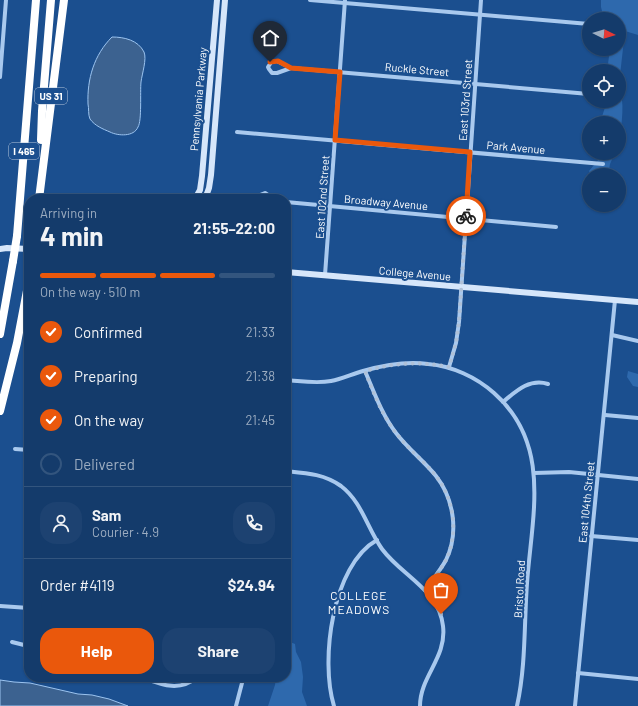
<!DOCTYPE html>
<html lang="en">
<head>
<meta charset="utf-8">
<style>
	body { margin:0; font-family:Barlow,sans-serif; background:#1d4271; color:#f1f3f6; height:100vh; display:flex; flex-direction:column; font-size:15px; white-space:nowrap }
	* { box-sizing:border-box; margin:0 }
	p { font-size:13px; color:#9dadc1 }
	.icon { flex:none; width:22px; height:22px; fill:none; stroke:currentColor; stroke-width:2; stroke-linecap:round; stroke-linejoin:round }
	.map { position:relative; flex:1; overflow:hidden }
	.details { position:absolute; left:24px; top:194px; width:267px; height:488px; display:flex; flex-direction:column; background:#143b6b; border-radius:16px; box-shadow:0 1px 3px #0004,0 0 0 1px #33557e }
	.details>* { flex:none }
	.needle { width:26px; rotate:95deg }
	.buttons { position:absolute; left:582px; top:12px; display:grid; gap:8px }
	.buttons a { display:grid; place-items:center; width:44px; height:44px; border-radius:50%; background:#143b6b; box-shadow:0 1px 3px #0004,0 0 0 1px #33557e; font-size:20px }
	.pin { position:absolute; display:grid; place-items:center; width:34px; height:34px; color:#fff; margin:-41px -17px; border-radius:50% 50% 50% 0; rotate:-45deg; box-shadow:0 0 4px #0007 }
	.pin .icon { rotate:45deg }
	.courier { position:absolute; display:grid; place-items:center; width:40px; height:40px; margin:-20px; border:3px solid #ea580c; border-radius:50%; background:#fff; color:#222; box-shadow:0 1px 5px #0007 }
	.overview em { font-style:normal; font-weight:700 }
	.overview div { display:flex; flex-direction:column-reverse }
	.overview { display:flex; align-items:center; justify-content:space-between; height:68px; padding:0 16px }
	h1 { font-size:26px; font-weight:700; line-height:30px }
	.bar { display:grid; grid-template-columns:repeat(4,1fr); gap:6px 4px; align-content:center; height:48px; padding:0 16px }
	.bar i { height:5px; border-radius:3px; background:#33557e }
	.bar .active { background:#ea580c }
	.bar p { grid-column:span 4 }
	.line { display:flex; align-items:center; gap:10px; padding:0 16px; border-top:1px solid #33557e }
	.line div { flex:1 }
	.round { display:grid; place-items:center; flex:none; width:42px; height:42px; border-radius:16px; background:#1d4271 }
	ol { padding:0 16px; list-style:none }
	li { display:flex; align-items:center; gap:12px; height:44px }
	li p { margin-inline-start:auto }
	li .icon { padding:4px; border-radius:50%; background:#ea580c; color:#fff; stroke-width:4 }
	li:last-child { color:#9dadc1 }
	li i { width:22px; height:22px; border:2px solid #33557e; border-radius:50% }
	.primary-button { display:flex; gap:8px; margin-top:auto; padding:8px 16px }
	.primary-button a { flex:1; height:46px; border-radius:16px; background:#ea580c; color:#fff; font-size:16px; font-weight:700; line-height:46px; text-align:center }
	.primary-button a+a { background:#1d4271; color:#f1f3f6 }
	.map>svg:first-child { display:block }
	.green { fill:#2e69ad }
	.water { fill:#3c6290; stroke:#9cc4f0 }
	.lines { fill:none; stroke-linecap:round; stroke-linejoin:round }
	.street { stroke:#a9c9ee; stroke-width:4 }
	.secondary { stroke:#d6e6fa; stroke-width:6 }
	.highway { stroke:#fff; stroke-width:8 }
	.highway-bridge { stroke:#fff; stroke-width:8 }
	.done { stroke:#afc1d8; stroke-width:4; stroke-dasharray:0 7.2 }
	.route { stroke:#ea580c; stroke-width:5 }
	.labels { text-anchor:middle; dominant-baseline:central; stroke-width:4; stroke-linejoin:round; paint-order:stroke }
	.shield { fill:#1b4f8f; stroke:#bbcadd; stroke-width:1 }
	.shield-label { font-size:10px; font-weight:bold; fill:#fff }
	.street-label { font-size:11px; fill:#fff; stroke:#1b4f8f }
	.neighbourhood-label { font-size:12px; letter-spacing:1px; fill:#fff; stroke:#1b4f8f }
</style>
</head>
<body>
<div class="map">
<svg width="638" height="706" viewBox="0 0 638 706">
	<rect width="100%" height="100%" fill="#1b4f8f"/>
	<!-- green -->
	<g class="green">
		<polygon points="601,0 638,0 638,35 625,31 619,84 619,71 607,71 610,49 619,49 619,19 604,19 601,7"/>
		<path d="M 619,86 C 625,102 622,123 619,140 L 619,123 L 600,123 L 607,101 L 619,101 Z"/>
		<polygon points="598,153 615,153 610,164 608,175 591,175 589,171 599,159"/>
		<polygon points="628,371 638,374 638,387 633,386 627,377"/>
		<polygon points="286,635 290,642 295,644 296,652 301,662 303,677 302,692 307,706 268,706 275,685 276,677 286,677"/>
	</g>
	<!-- water -->
	<g class="water">
		<path d="M 112,37 C 124,37 138,40 144,52 C 147,59 142,74 141,82 C 140,92 142,121 138,127 C 134,137 118,136 110,132 C 103,129 95,126 90,119 C 88,115 89,108 88,104 C 87,79 94,55 112,37 Z"/>
		<polygon points="0,680 14,682 30,683 78,694 92,695 109,699 128,706 0,706"/>
	</g>
	<g class="lines">
		<!-- street -->
		<g class="street">
			<polyline points="310,0 589,24"/>
			<polygon points="272,61 277,61 291,68 277,73 272,73 269,69 268,67"/>
			<polyline points="291,68 589,94"/>
			<polyline points="0,77 6,0"/>
			<polyline points="237,132 603,164"/>
			<polyline points="257,199 260,195 265,193 274,199"/>
			<polyline points="286,202 556,227"/>
			<polyline points="325,275 345,0"/>
			<polyline points="612,335 638,341"/>
			<polyline points="449,367 456,343 459,322 481,0"/>
			<path d="M 365,371 C 374,392 382,415 396,433 C 408,449 424,461 436,476 C 454,499 459,533 446,560 C 440,571 432,580 425,590"/>
			<path d="M 286,380 C 301,381 316,384 331,381 C 342,379 352,374 363,371 C 384,365 406,361 428,364 C 452,366 476,377 494,393 C 552,444 532,515 527,583 C 524,624 526,665 517,706"/>
			<path d="M 503,402 C 516,391 530,378 548,384"/>
			<polyline points="605,415 638,418"/>
			<polyline points="15,449 29,450"/>
			<path d="M 286,471 C 306,473 324,474 341,486 C 362,502 367,528 382,549 C 402,576 439,590 443,626 C 447,658 420,676 420,706"/>
			<polyline points="534,473 569,472 638,479"/>
			<polyline points="591,536 638,540"/>
			<polyline points="0,606 29,608"/>
			<polyline points="12,642 28,646 29,645"/>
			<polyline points="578,673 638,679"/>
			<path d="M 141,677 C 160,684 179,693 197,677"/>
			<polyline points="236,706 242,683 241,677"/>
			<path d="M 334,706 C 320,661 332,565 377,540"/>
			<polyline points="575,706 615,300"/>
		</g>
		<!-- secondary -->
		<g class="secondary">
			<polyline points="195,199 200,190 202,176 217,0"/>
			<polyline points="205,199 209,188 211,175 225,0"/>
			<polyline points="0,249 7,248 29,249"/>
			<polyline points="286,272 638,302"/>
		</g>
		<!-- highway -->
		<g class="highway">
			<polyline points="41,140 42,111 51,0"/>
			<polyline points="39,199 64,0"/>
			<polyline points="17,236 36,0"/>
			<polyline points="0,334 13,261"/>
			<polyline points="0,411 17,343 29,280"/>
		</g>
		<!-- highway-bridge -->
		<polyline class="highway-bridge" points="13,261 17,236"/>
	</g>
	<g class="lines">
		<!-- done -->
		<path class="done" d="M 441,614 L 434,600 L 425,590 C 432,580 440,571 446,560 C 459,533 454,499 436,476 C 424,461 408,449 396,433 C 382,415 373,392 365,371 C 394,363 420,361 449,367 L 456,343 L 459,322 L 466,216"/>
		<!-- route -->
		<polyline class="route" points="270,62 278,61 291,68 340,72 335,140 470,152 466,216"/>
	</g>
	<g class="labels">
		<!-- shield labels -->
		<g class="shield">
			<rect x="35" y="88" width="32" height="16" rx="3"/>
			<rect x="9" y="143" width="30" height="16" rx="3"/>
		</g>
		<g class="shield-label">
			<text x="51" y="96">US 31</text>
			<text x="24" y="151">I 465</text>
		</g>
		<!-- street labels -->
		<g class="street-label">
			<text transform="translate(417 69) rotate(5)">Ruckle Street</text>
			<text transform="translate(198 99) rotate(-85)">Pennsylvania Parkway</text>
			<text transform="translate(465 100) rotate(-86)">East 103rd Street</text>
			<text transform="translate(516 147) rotate(5)">Park Avenue</text>
			<text transform="translate(322 197) rotate(-86)">East 102nd Street</text>
			<text transform="translate(386 202) rotate(5)">Broadway Avenue</text>
			<text transform="translate(415 273) rotate(5)">College Avenue</text>
			<text transform="translate(586 502) rotate(-84)">East 104th Street</text>
			<text transform="translate(519 589) rotate(-87)">Bristol Road</text>
		</g>
		<!-- neighbourhood labels -->
		<g class="neighbourhood-label">
			<text x="359" y="595">COLLEGE<tspan x="359" dy="14">MEADOWS</tspan></text>
		</g>
	</g>
</svg>
<div class="buttons">
<a><svg class="needle" viewBox="-14 -14 28 28"><path d="M0-13l5 13h-10z" fill="#e53935"/><path d="M0 13l5-13h-10z" fill="#9dadc1"/></svg></a>
<a><svg class="icon" aria-label="locate" viewBox="0 0 24 24"><circle cx="12" cy="12" r="6"/><path d="M12 2v4M12 18v4M2 12h4M18 12h4"/></svg></a>
<a>+</a>
<a>−</a>
</div>
<div class="pin" style="left:441px;top:614px;background:#ea580c"><svg class="icon" aria-label="bag" viewBox="0 0 24 24"><path d="M5 8h14l-1 12H6zM9 8a3 3 0 0 1 6 0"/></svg></div>
<div class="pin" style="left:270px;top:62px;background:#1f2937"><svg class="icon" aria-label="home" viewBox="0 0 24 24"><path d="M3 11l9-7 9 7M6 9v11h12V9"/></svg></div>
<div class="courier" style="left:466px;top:216px"><svg class="icon" aria-label="bike" viewBox="0 0 24 24"><circle cx="6" cy="16" r="4"/><circle cx="18" cy="16" r="4"/><path d="M6 16l4-8h5l3 8M10 8l3 8H6M13 5h3"/></svg></div>
<section class="details">
<div class="overview"><div><h1>4 min</h1><p>Arriving in</p></div><em>21:55–22:00</em></div>
<div class="bar"><i class="active"></i><i class="active"></i><i class="active"></i><i></i><p>On the way · 510 m</p></div>
<ol>
<li><svg class="icon" aria-label="check" viewBox="0 0 24 24"><path d="M5 12l5 5 9-10"/></svg>Confirmed<p>21:33</p></li>
<li><svg class="icon" aria-label="check" viewBox="0 0 24 24"><path d="M5 12l5 5 9-10"/></svg>Preparing<p>21:38</p></li>
<li><svg class="icon" aria-label="check" viewBox="0 0 24 24"><path d="M5 12l5 5 9-10"/></svg>On the way<p>21:45</p></li>
<li><i></i>Delivered</li>
</ol>
<div class="line" style="height:72px"><a class="round"><svg class="icon" aria-label="person" viewBox="0 0 24 24"><circle cx="12" cy="8" r="4"/><path d="M4 21q1-7 8-7t8 7"/></svg></a><div><b>Sam</b><p>Courier · 4.9</p></div><a class="round"><svg class="icon" aria-label="phone" viewBox="0 0 24 24"><path d="M5 4h4l2 5-3 2q2 4 5 5l2-3 5 2v4C11 20 4 13 5 4z"/></svg></a></div>
<div class="line" style="height:52px"><div>Order #4119</div><b>$24.94</b></div>
<div class="primary-button"><a>Help</a><a>Share</a></div>
</section>
</div>
</body>
</html>
